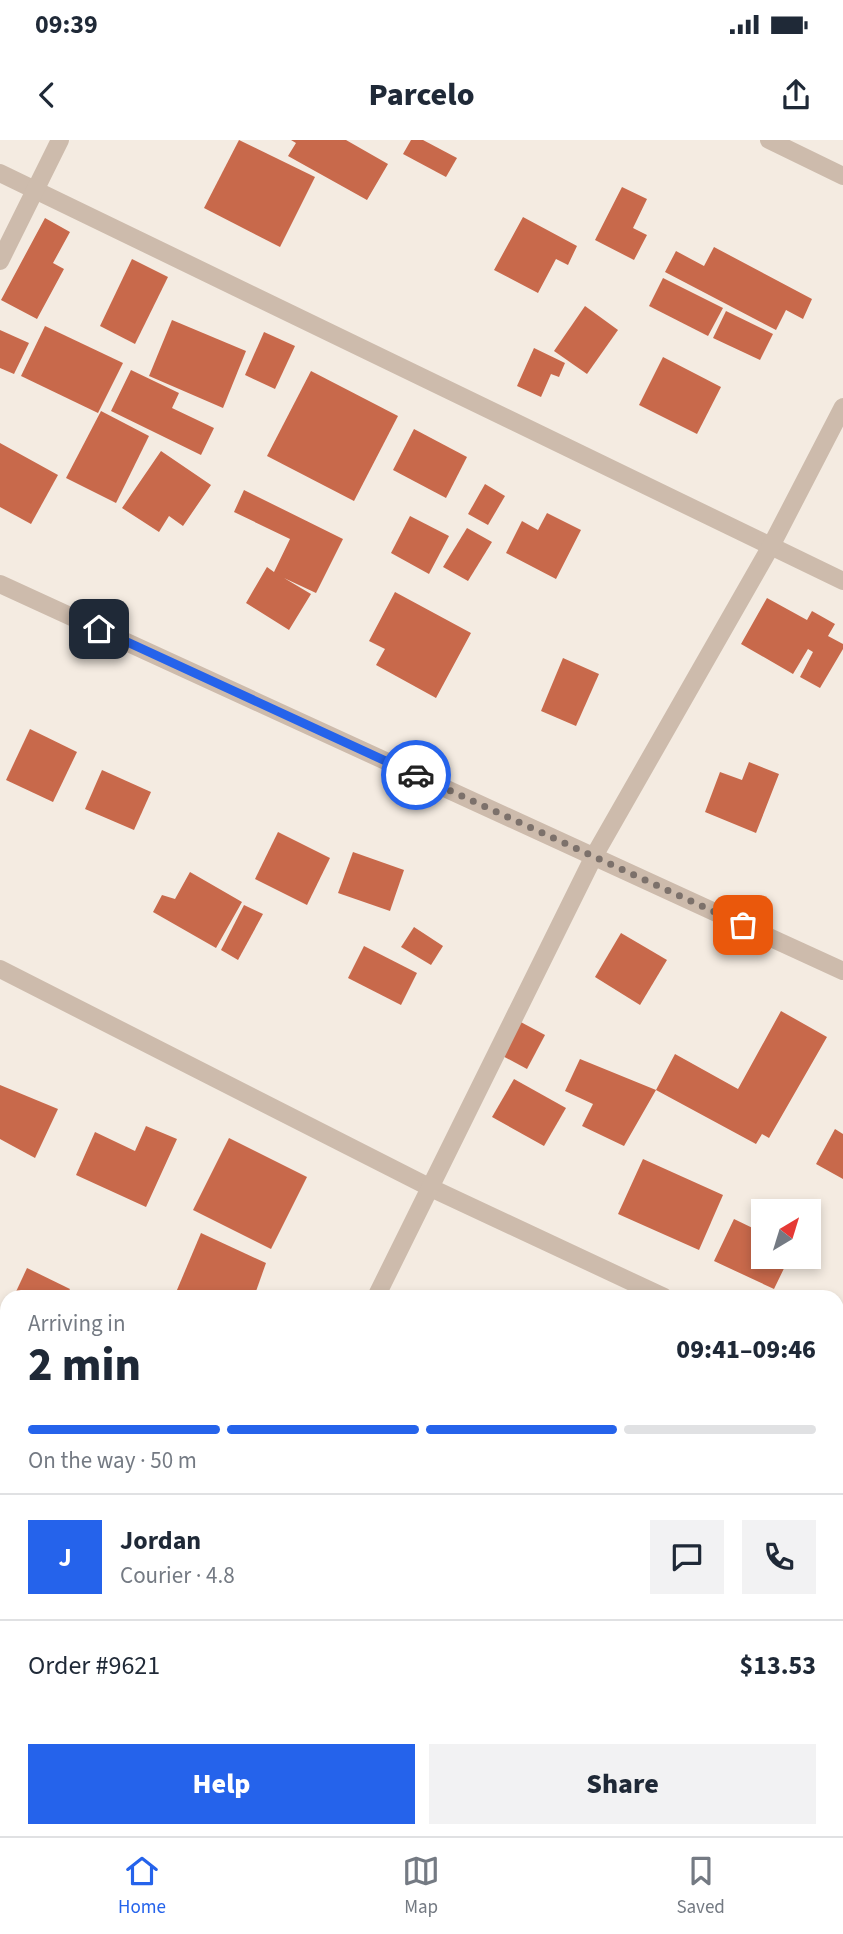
<!DOCTYPE html>
<html lang="en">
<head>
<meta charset="utf-8">
<style>
	body { margin:0; font-family:"Source Sans 3",sans-serif; background:#f2f2f3; color:#1f2937; height:100vh; display:flex; flex-direction:column; font-size:26px; white-space:nowrap }
	* { box-sizing:border-box; margin:0 }
	p { font-size:23px; color:#747a83 }
	.icon { flex:none; width:38px; height:38px; fill:none; stroke:currentColor; stroke-width:2; stroke-linecap:round; stroke-linejoin:round }
	.map { position:relative; flex:1; overflow:hidden }
	.sheet { position:absolute; left:0px; top:1150px; width:844px; height:548px; display:flex; flex-direction:column; background:#fff; border-radius:21px 21px 0 0; box-shadow:0 4px 10px #0003 }
	.sheet>* { flex:none }
	.needle { width:46px; rotate:38deg }
	.tools { position:absolute; left:751px; top:1059px; display:grid; gap:14px }
	.tools a { display:grid; place-items:center; width:70px; height:70px; border-radius:0px; background:#fff; box-shadow:0 4px 10px #0003; font-size:35px }
	.pin { position:absolute; display:grid; place-items:center; width:60px; height:60px; color:#fff; margin:-30px; border-radius:14px; box-shadow:0 4px 10px #0006 }
	.courier { position:absolute; display:grid; place-items:center; width:70px; height:70px; margin:-35px; border:5px solid #2563eb; border-radius:50%; background:#fff; color:#222; box-shadow:0 2px 9px #0007 }
	.summary em { font-style:normal; font-weight:800 }
	.summary div { display:flex; flex-direction:column-reverse }
	.summary { display:flex; align-items:center; justify-content:space-between; height:119px; padding:0 28px }
	h1 { font-size:46px; font-weight:800; line-height:52px }
	.bar { display:grid; grid-template-columns:repeat(4,1fr); gap:10px 7px; align-content:center; height:84px; padding:0 28px }
	.bar i { height:9px; border-radius:5px; background:#e0e1e3 }
	.bar .on { background:#2563eb }
	.bar p { grid-column:span 4 }
	.line { display:flex; align-items:center; gap:18px; padding:0 28px; border-top:2px solid #e0e1e3 }
	.line div { flex:1 }
	.round { display:grid; place-items:center; flex:none; width:74px; height:74px; border-radius:0px; background:#f2f2f3 }
	.cta { display:flex; gap:14px; margin-top:auto; padding:14px 28px }
	.cta a { flex:1; height:80px; border-radius:0px; background:#2563eb; color:#fff; font-size:28px; font-weight:800; line-height:80px; text-align:center }
	.cta a+a { background:#f2f2f3; color:#1f2937 }
	.status { display:flex; justify-content:space-between; align-items:center; height:49px; padding:0 35px; background:#fff; direction:ltr }
	.status svg { height:19px; fill:currentColor }
	header { display:flex; justify-content:space-between; align-items:center; height:91px; padding:0 28px; background:#fff; font-size:32px; font-weight:800 }
	.tabs { display:flex; justify-content:space-around; align-items:center; height:98px; border-top:2px solid #e0e1e3; background:#fff; font-size:19px; color:#747a83 }
	.tabs a { display:grid; justify-items:center; gap:4px }
	.tabs .on { color:#2563eb }
	.map>svg:first-child { display:block }
	.building { fill:#c8694b }
	.lines { fill:none; stroke-linecap:round; stroke-linejoin:round }
	.minor { stroke:#cdbbac; stroke-width:18 }
	.done { stroke:#7c716b; stroke-width:7; stroke-dasharray:0 12.6 }
	.route { stroke:#2563eb; stroke-width:9 }
</style>
</head>
<body>
<div class="status"><b>09:39</b><svg viewBox="0 0 49 12"><path d="M0 12V9h3v3zM5 12V6h3v6zM10 12V3h3v9zM15 12V0h3v12zM26 1h20v11H26zM47 4h2v5h-2z"/></svg></div>
<header><svg class="icon" aria-label="back" viewBox="0 0 24 24"><path d="M15 5l-7 7 7 7"/></svg>Parcelo<svg class="icon" aria-label="share" viewBox="0 0 24 24"><path d="M12 15V3M7 8l5-5 5 5M5 13v7h14v-7"/></svg></header>
<div class="map">
<svg width="843" height="1696" viewBox="0 0 843 1696">
	<rect width="100%" height="100%" fill="#f4ebe1"/>
	<!-- building -->
	<g class="building">
		<polygon points="239,0 315,37 280,107 204,68"/>
		<polygon points="291,0 346,0 388,24 367,60 288,16 296,3"/>
		<polygon points="411,0 423,0 457,18 446,37 403,14"/>
		<polygon points="622,47 647,59 633,88 647,95 634,120 595,100"/>
		<polygon points="523,77 577,106 568,125 556,119 538,153 494,130"/>
		<polygon points="45,78 70,92 53,123 64,129 37,179 1,160"/>
		<polygon points="714,107 812,159 803,179 786,170 776,190 665,132 676,111 704,126"/>
		<polygon points="132,119 168,137 135,204 100,186"/>
		<polygon points="663,138 723,168 708,196 649,166"/>
		<polygon points="585,166 618,190 587,234 554,211"/>
		<polygon points="726,171 773,194 760,220 713,198"/>
		<polygon points="172,180 246,211 223,268 149,236"/>
		<polygon points="45,186 123,223 98,273 21,236"/>
		<polygon points="0,190 29,203 14,234 0,228"/>
		<polygon points="264,192 295,206 275,249 245,235"/>
		<polygon points="534,208 565,223 559,237 551,234 541,257 517,246"/>
		<polygon points="663,217 721,247 697,294 639,265"/>
		<polygon points="131,230 179,253 172,268 214,288 201,315 111,271"/>
		<polygon points="311,231 398,276 354,361 267,316"/>
		<polygon points="101,271 149,296 116,363 66,338"/>
		<polygon points="414,289 467,317 446,358 393,330"/>
		<polygon points="0,303 58,335 31,384 0,367"/>
		<polygon points="161,311 211,345 183,386 169,376 159,392 122,368"/>
		<polygon points="485,344 505,356 488,385 468,374"/>
		<polygon points="244,350 343,399 316,453 284,438 311,454 289,490 246,463 267,427 274,432 290,399 234,372"/>
		<polygon points="547,373 581,390 556,439 506,413 522,381 538,390"/>
		<polygon points="410,376 449,396 429,434 391,413"/>
		<polygon points="467,388 492,402 468,441 443,427"/>
		<polygon points="395,452 471,493 436,558 376,525 385,509 369,501"/>
		<polygon points="767,458 807,480 812,471 835,484 828,496 843,504 843,509 820,548 800,537 813,512 808,509 793,534 741,504"/>
		<polygon points="563,518 599,534 576,586 541,571"/>
		<polygon points="30,589 77,612 53,662 6,640"/>
		<polygon points="749,622 779,634 756,693 705,672 720,632 742,640"/>
		<polygon points="102,630 151,652 134,690 85,669"/>
		<polygon points="278,692 330,718 307,765 255,739"/>
		<polygon points="353,712 404,730 390,771 338,753"/>
		<polygon points="190,732 242,762 216,808 153,772 162,755 175,759"/>
		<polygon points="244,765 263,774 238,820 221,810"/>
		<polygon points="414,787 443,806 431,825 401,807"/>
		<polygon points="621,793 667,820 640,865 595,837"/>
		<polygon points="364,806 417,833 401,865 348,838"/>
		<polygon points="781,871 827,897 769,998 762,994 756,1004 656,950 675,914 738,949"/>
		<polygon points="517,880 545,895 527,929 499,914"/>
		<polygon points="580,919 656,950 624,1006 582,986 593,964 565,951"/>
		<polygon points="514,939 566,968 544,1006 492,977"/>
		<polygon points="0,945 58,969 35,1018 0,999"/>
		<polygon points="146,986 177,999 146,1067 76,1035 95,992 135,1011"/>
		<polygon points="835,989 843,994 843,1039 816,1024"/>
		<polygon points="229,998 307,1037 271,1109 193,1070"/>
		<polygon points="643,1019 723,1055 699,1110 618,1074"/>
		<polygon points="734,1079 763,1093 763,1116 790,1116 774,1149 714,1121"/>
		<polygon points="201,1093 266,1123 254,1157 174,1157"/>
		<polygon points="27,1128 70,1149 66,1157 14,1156"/>
		<polygon points="0,1262 7,1266 7,1316 0,1325"/>
		<polygon points="0,1383 7,1387 7,1418 0,1428"/>
		<polygon points="0,1595 7,1600 7,1619 0,1629"/>
		<polygon points="577,1690 593,1690 589,1696"/>
		<polygon points="722,1690 729,1690 742,1696 719,1696"/>
	</g>
	<g class="lines">
		<!-- minor -->
		<g class="minor">
			<polyline points="769,0 843,36"/>
			<polyline points="0,33 843,441"/>
			<polyline points="0,121 60,0"/>
			<polyline points="0,444 843,831"/>
			<polyline points="0,829 431,1048 664,1157"/>
			<polyline points="376,1157 594,716 771,406 843,267"/>
			<polyline points="836,1237 843,1240"/>
			<polyline points="0,1522 7,1527"/>
			<polyline points="836,1654 843,1657"/>
			<polyline points="228,1690 236,1696"/>
			<polyline points="78,1696 80,1690"/>
		</g>
	</g>
	<g class="lines">
		<!-- done -->
		<polyline class="done" points="416,635 743,785"/>
		<!-- route -->
		<polyline class="route" points="99,489 416,635"/>
	</g>
</svg>
<div class="tools">
<a><svg class="needle" viewBox="-14 -14 28 28"><path d="M0-13l5 13h-10z" fill="#e53935"/><path d="M0 13l5-13h-10z" fill="#747a83"/></svg></a>
</div>
<div class="pin" style="left:743px;top:785px;background:#ea580c"><svg class="icon" aria-label="bag" viewBox="0 0 24 24"><path d="M5 8h14l-1 12H6zM9 8a3 3 0 0 1 6 0"/></svg></div>
<div class="pin" style="left:99px;top:489px;background:#1f2937"><svg class="icon" aria-label="home" viewBox="0 0 24 24"><path d="M3 11l9-7 9 7M6 9v11h12V9"/></svg></div>
<div class="courier" style="left:416px;top:635px"><svg class="icon" aria-label="car" viewBox="0 0 24 24"><path d="M5 17H2v-5l4-1 3-4h7l3 4 3 1v5h-3M9 17h6M6 11h13"/><circle cx="7" cy="17" r="2"/><circle cx="17" cy="17" r="2"/></svg></div>
<section class="sheet">
<div class="summary"><div><h1>2 min</h1><p>Arriving in</p></div><em>09:41–09:46</em></div>
<div class="bar"><i class="on"></i><i class="on"></i><i class="on"></i><i></i><p>On the way · 50 m</p></div>
<div class="line" style="height:126px"><b class="round" style="background:#2563eb;color:#fff">J</b><div><b>Jordan</b><p>Courier · 4.8</p></div><a class="round"><svg class="icon" aria-label="chat" viewBox="0 0 24 24"><path d="M4 5h16v11H9l-5 4z"/></svg></a><a class="round"><svg class="icon" aria-label="phone" viewBox="0 0 24 24"><path d="M5 4h4l2 5-3 2q2 4 5 5l2-3 5 2v4C11 20 4 13 5 4z"/></svg></a></div>
<div class="line" style="height:91px"><div>Order #9621</div><b>$13.53</b></div>
<div class="cta"><a>Help</a><a>Share</a></div>
</section>
</div>
<nav class="tabs">
<a class="on"><svg class="icon" aria-label="home" viewBox="0 0 24 24"><path d="M3 11l9-7 9 7M6 9v11h12V9"/></svg>Home</a>
<a><svg class="icon" aria-label="map" viewBox="0 0 24 24"><path d="M3 6l6-2 6 2 6-2v14l-6 2-6-2-6 2zM9 4v14M15 6v14"/></svg>Map</a>
<a><svg class="icon" aria-label="saved" viewBox="0 0 24 24"><path d="M7 4h10v16l-5-4-5 4z"/></svg>Saved</a>
</nav>
</body>
</html>
